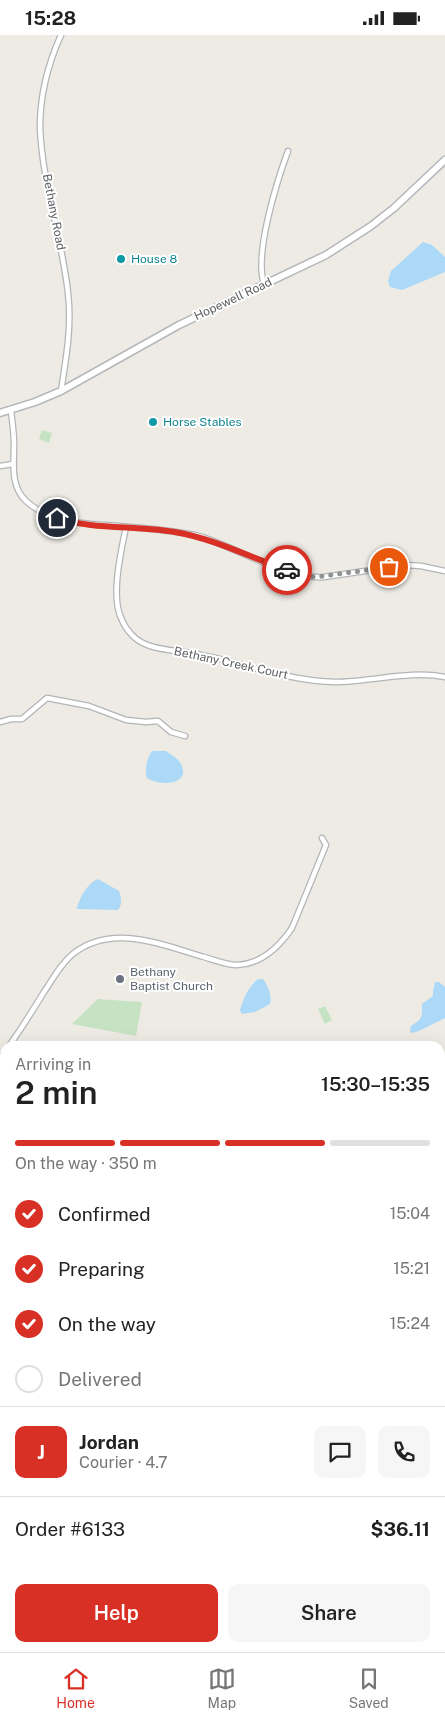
<!DOCTYPE html>
<html lang="en">
<head>
<meta charset="utf-8">
<style>
	body { margin:0; font-family:"Public Sans",sans-serif; background:#f6f6f6; color:#222; height:100vh; display:flex; flex-direction:column; font-size:19px; white-space:nowrap }
	* { box-sizing:border-box; margin:0 }
	p { font-size:16px; color:#767676 }
	.icon { flex:none; width:28px; height:28px; fill:none; stroke:currentColor; stroke-width:2; stroke-linecap:round; stroke-linejoin:round }
	.map { position:relative; flex:1; overflow:hidden }
	.details { position:absolute; left:0px; top:1006px; width:445px; height:611px; display:flex; flex-direction:column; background:#fff; border-radius:15px 15px 0 0; box-shadow:0 5px 20px #0002 }
	.details>* { flex:none }
	.pin { position:absolute; display:grid; place-items:center; width:42px; height:42px; color:#fff; margin:-21px; border:2px solid #fff; border-radius:50%; box-shadow:0 1px 5px #0007 }
	.courier { position:absolute; display:grid; place-items:center; width:50px; height:50px; margin:-25px; border:4px solid #d93025; border-radius:50%; background:#fff; color:#222; box-shadow:0 1px 6px #0007 }
	.headline em { font-style:normal; font-weight:600 }
	.headline div { display:flex; flex-direction:column-reverse }
	.headline { display:flex; align-items:center; justify-content:space-between; height:85px; padding:0 15px }
	h1 { font-size:32px; font-weight:600; line-height:38px }
	.bar { display:grid; grid-template-columns:repeat(4,1fr); gap:8px 5px; align-content:center; height:60px; padding:0 15px }
	.bar i { height:6px; border-radius:4px; background:#e0e0e0 }
	.bar .on { background:#d93025 }
	.bar p { grid-column:span 4 }
	.line { display:flex; align-items:center; gap:12px; padding:0 15px; border-top:1px solid #e0e0e0 }
	.line div { flex:1 }
	.round { display:grid; place-items:center; flex:none; width:52px; height:52px; border-radius:10px; background:#f6f6f6 }
	ol { padding:0 15px; list-style:none }
	li { display:flex; align-items:center; gap:15px; height:55px }
	li p { margin-inline-start:auto }
	li .icon { padding:5px; border-radius:50%; background:#d93025; color:#fff; stroke-width:4 }
	li:last-child { color:#767676 }
	li i { width:28px; height:28px; border:2px solid #e0e0e0; border-radius:50% }
	.action { display:flex; gap:10px; margin-top:auto; padding:10px 15px }
	.action a { flex:1; height:58px; border-radius:10px; background:#d93025; color:#fff; font-size:20px; font-weight:600; line-height:58px; text-align:center }
	.action a+a { background:#f6f6f6; color:#222 }
	.status { display:flex; justify-content:space-between; align-items:center; height:35px; padding:0 25px; background:#fff; direction:ltr }
	.status svg { height:14px; fill:currentColor }
	.tabs { display:flex; justify-content:space-around; align-items:center; height:70px; border-top:1px solid #e0e0e0; background:#fff; font-size:14px; color:#767676 }
	.tabs a { display:grid; justify-items:center; gap:2px }
	.tabs .on { color:#d93025 }
	.map>svg:first-child { display:block }
	.green { fill:#c5e3c3 }
	.water { fill:#abd9f7 }
	.lines { fill:none; stroke-linecap:round; stroke-linejoin:round }
	.street-casing { stroke:#b2b5b8; stroke-width:7 }
	.secondary-casing { stroke:#b4b7bb; stroke-width:9 }
	.street { stroke:#fff; stroke-width:4.5 }
	.secondary { stroke:#fff; stroke-width:6 }
	.done { stroke:#909191; stroke-width:5; stroke-dasharray:0 9 }
	.route { stroke:#d93025; stroke-width:6 }
	.culture-dot { fill:#0f9aa8; stroke:#fff; stroke-width:2 }
	.worship-dot { fill:#6b7280; stroke:#fff; stroke-width:2 }
	.labels { text-anchor:middle; dominant-baseline:central; stroke-width:4; stroke-linejoin:round; paint-order:stroke }
	.street-label { font-size:12px; fill:#5d6064; stroke:#fff }
	.culture-label { font-size:12px; fill:#0d838f; stroke:#fff; text-anchor:start }
	.worship-label { font-size:12px; fill:#5b616d; stroke:#fff; text-anchor:start }
</style>
</head>
<body>
<div class="status"><b>15:28</b><svg viewBox="0 0 49 12"><path d="M0 12V9h3v3zM5 12V6h3v6zM10 12V3h3v9zM15 12V0h3v12zM26 1h20v11H26zM47 4h2v5h-2z"/></svg></div>
<div class="map">
<svg width="445" height="1617" viewBox="0 0 445 1617">
	<rect width="100%" height="100%" fill="#eeebe5"/>
	<!-- green -->
	<g class="green">
		<polygon points="42,395 52,398 49,408 39,404"/>
		<polygon points="98,964 142,967 136,1001 72,989"/>
		<polygon points="325,971 332,985 325,989 318,974"/>
	</g>
	<!-- water -->
	<g class="water">
		<polygon points="423,207 432,210 445,222 445,237 402,255 390,252 388,246 391,236"/>
		<path d="M 152,716 L 166,716 C 171,720 178,723 181,729 C 192,751 158,751 147,743 C 144,735 147,723 152,716 Z"/>
		<path d="M 98,844 L 119,856 C 121,863 123,869 118,875 L 77,874 C 79,863 88,848 98,844 Z"/>
		<path d="M 258,944 L 263,944 C 268,950 272,961 270,969 L 255,977 L 242,979 L 240,975 C 243,964 249,951 258,944 Z"/>
		<path d="M 435,947 L 439,947 L 445,952 L 445,983 L 419,996 L 412,998 L 410,996 L 411,991 C 423,984 422,981 422,969 L 433,961 L 433,956 Z"/>
	</g>
	<g class="lines">
		<!-- street casing -->
		<g class="street-casing">
			<g id="street">
				<path d="M 61,0 C 48,29 40,60 40,92 C 42,148 62,202 68,258 C 72,291 66,324 61,356"/>
				<path d="M 264,249 C 254,219 277,146 288,116"/>
				<path d="M 11,375 C 12,386 14,397 14,409 C 14,428 10,451 26,466 C 51,489 87,489 119,491 C 144,493 170,495 195,500 C 234,510 285,545 324,542 L 406,530 L 421,531 L 445,536"/>
				<polyline points="0,431 13,429"/>
				<path d="M 126,492 C 121,516 110,563 122,585 C 126,595 135,605 145,609 C 160,616 185,616 201,620 C 245,629 290,646 335,647 C 372,647 409,635 445,642"/>
				<polyline points="0,687 11,684 22,684 47,663 89,671 126,685 146,687 158,686 171,697 185,701"/>
				<path d="M 9,1011 C 21,994 33,975 44,957 C 53,944 61,928 74,918 C 113,888 162,910 204,922 C 215,925 226,930 237,930 C 261,929 279,912 292,893 L 326,810 L 322,803"/>
				<polyline points="0,1024 5,1017"/>
				<polyline points="0,1064 5,1069"/>
				<polyline points="0,1072 5,1076"/>
				<polyline points="440,1504 445,1503"/>
				<polyline points="58,1617 59,1612"/>
				<polyline points="287,1617 289,1612"/>
			</g>
		</g>
		<!-- secondary casing -->
		<g class="secondary-casing">
			<g id="secondary">
				<polyline points="0,378 35,367 61,356 179,290 326,220 371,191 394,173 445,125"/>
				<polyline points="0,1363 5,1391"/>
				<polyline points="0,1533 5,1530"/>
				<polyline points="0,1537 5,1538"/>
				<polyline points="440,1560 445,1559"/>
				<polyline points="17,1612 17,1617"/>
			</g>
		</g>
		<!-- street -->
		<use href="#street" class="street"/>
		<!-- secondary -->
		<use href="#secondary" class="secondary"/>
	</g>
	<g class="lines">
		<!-- done -->
		<polyline class="done" points="287,535 303,541 317,542 389,532"/>
		<!-- route -->
		<path class="route" d="M 57,483 C 94,495 136,490 175,497 C 215,504 249,522 287,535"/>
	</g>
	<!-- markers -->
	<g class="culture-dot">
		<circle cx="121" cy="224" r="5"/>
		<circle cx="153" cy="387" r="5"/>
	</g>
	<circle class="worship-dot" cx="120" cy="944" r="5"/>
	<g class="labels">
		<!-- street labels -->
		<g class="street-label">
			<text transform="translate(54 177) rotate(79)">Bethany Road</text>
			<text transform="translate(233 264) rotate(-25)">Hopewell Road</text>
			<text transform="translate(231 628) rotate(12)">Bethany Creek Court</text>
		</g>
		<!-- culture labels -->
		<g class="culture-label">
			<text x="131" y="224">House 8</text>
			<text x="163" y="387">Horse Stables</text>
		</g>
		<!-- worship labels -->
		<g class="worship-label">
			<text x="130" y="937">Bethany<tspan x="130" dy="14">Baptist Church</tspan></text>
		</g>
	</g>
</svg>
<div class="pin" style="left:389px;top:532px;background:#ea580c"><svg class="icon" aria-label="bag" viewBox="0 0 24 24"><path d="M5 8h14l-1 12H6zM9 8a3 3 0 0 1 6 0"/></svg></div>
<div class="pin" style="left:57px;top:483px;background:#1f2937"><svg class="icon" aria-label="home" viewBox="0 0 24 24"><path d="M3 11l9-7 9 7M6 9v11h12V9"/></svg></div>
<div class="courier" style="left:287px;top:535px"><svg class="icon" aria-label="car" viewBox="0 0 24 24"><path d="M5 17H2v-5l4-1 3-4h7l3 4 3 1v5h-3M9 17h6M6 11h13"/><circle cx="7" cy="17" r="2"/><circle cx="17" cy="17" r="2"/></svg></div>
<section class="details">
<div class="headline"><div><h1>2 min</h1><p>Arriving in</p></div><em>15:30–15:35</em></div>
<div class="bar"><i class="on"></i><i class="on"></i><i class="on"></i><i></i><p>On the way · 350 m</p></div>
<ol>
<li><svg class="icon" aria-label="check" viewBox="0 0 24 24"><path d="M5 12l5 5 9-10"/></svg>Confirmed<p>15:04</p></li>
<li><svg class="icon" aria-label="check" viewBox="0 0 24 24"><path d="M5 12l5 5 9-10"/></svg>Preparing<p>15:21</p></li>
<li><svg class="icon" aria-label="check" viewBox="0 0 24 24"><path d="M5 12l5 5 9-10"/></svg>On the way<p>15:24</p></li>
<li><i></i>Delivered</li>
</ol>
<div class="line" style="height:90px"><b class="round" style="background:#d93025;color:#fff">J</b><div><b>Jordan</b><p>Courier · 4.7</p></div><a class="round"><svg class="icon" aria-label="chat" viewBox="0 0 24 24"><path d="M4 5h16v11H9l-5 4z"/></svg></a><a class="round"><svg class="icon" aria-label="phone" viewBox="0 0 24 24"><path d="M5 4h4l2 5-3 2q2 4 5 5l2-3 5 2v4C11 20 4 13 5 4z"/></svg></a></div>
<div class="line" style="height:65px"><div>Order #6133</div><b>$36.11</b></div>
<div class="action"><a>Help</a><a>Share</a></div>
</section>
</div>
<nav class="tabs">
<a class="on"><svg class="icon" aria-label="home" viewBox="0 0 24 24"><path d="M3 11l9-7 9 7M6 9v11h12V9"/></svg>Home</a>
<a><svg class="icon" aria-label="map" viewBox="0 0 24 24"><path d="M3 6l6-2 6 2 6-2v14l-6 2-6-2-6 2zM9 4v14M15 6v14"/></svg>Map</a>
<a><svg class="icon" aria-label="saved" viewBox="0 0 24 24"><path d="M7 4h10v16l-5-4-5 4z"/></svg>Saved</a>
</nav>
</body>
</html>
